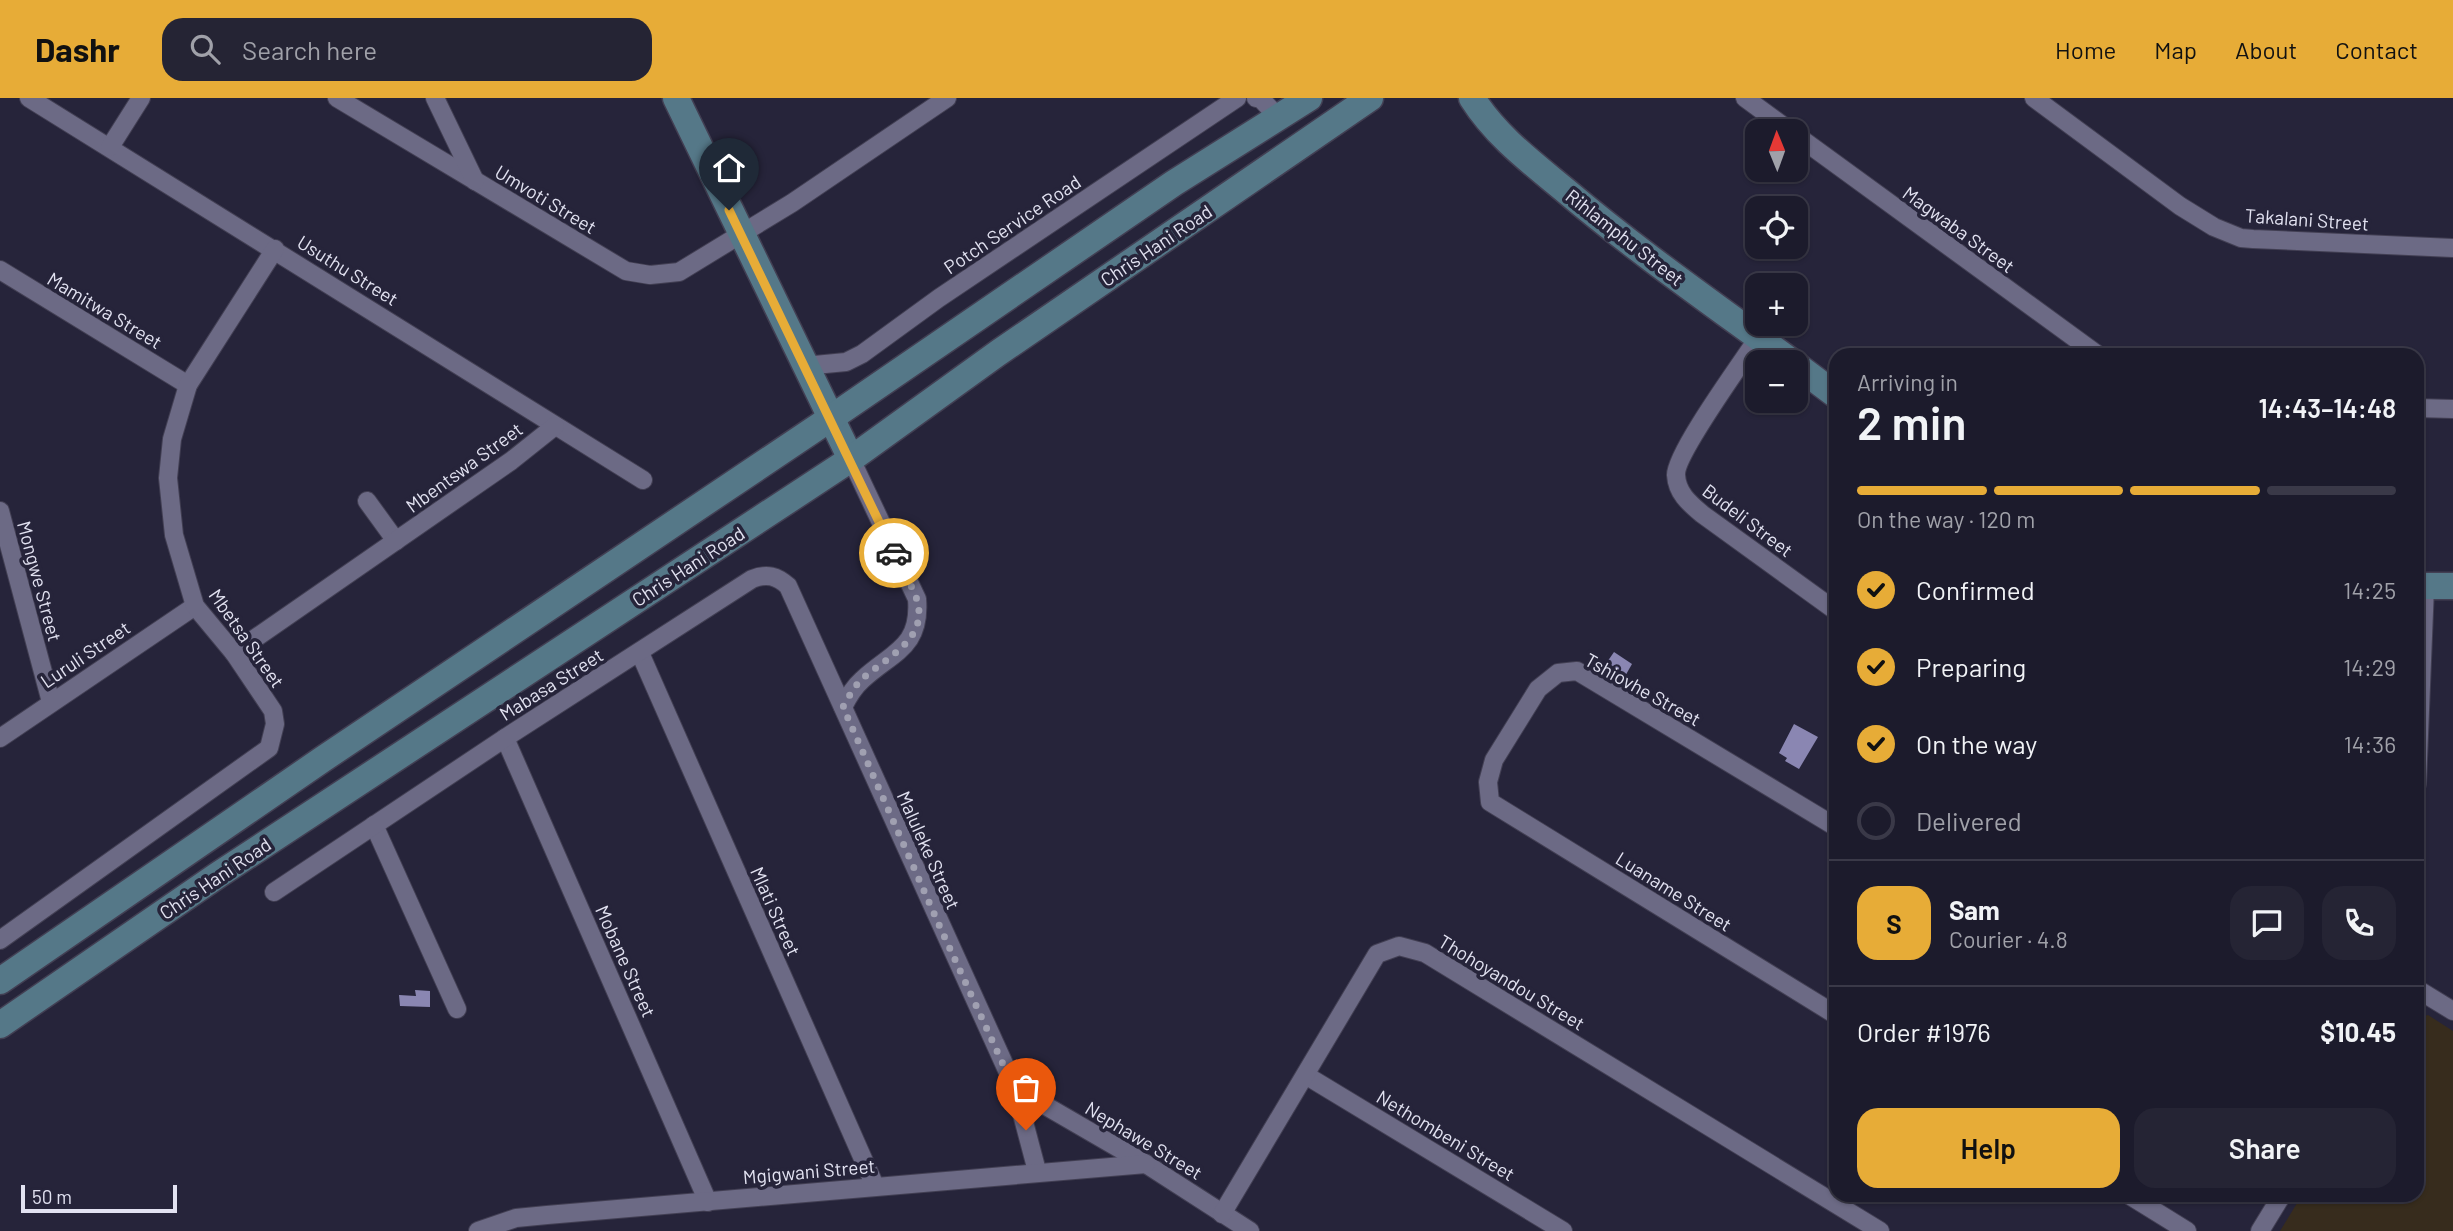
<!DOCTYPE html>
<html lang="en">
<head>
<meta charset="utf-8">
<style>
	body { margin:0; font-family:Barlow,sans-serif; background:#252434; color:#f1f3f6; height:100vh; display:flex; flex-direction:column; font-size:26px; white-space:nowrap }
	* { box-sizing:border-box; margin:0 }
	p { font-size:23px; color:#a0a1a9 }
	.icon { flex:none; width:38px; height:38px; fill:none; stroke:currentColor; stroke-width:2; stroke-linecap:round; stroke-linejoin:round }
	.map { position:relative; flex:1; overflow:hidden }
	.drawer { position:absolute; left:1829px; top:250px; width:595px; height:854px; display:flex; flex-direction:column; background:#1c1b2c; border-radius:21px; box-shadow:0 2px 5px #0004,0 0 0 2px #3a3948 }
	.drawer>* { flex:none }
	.needle { width:46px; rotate:359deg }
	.fabs { position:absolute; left:1745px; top:21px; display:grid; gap:14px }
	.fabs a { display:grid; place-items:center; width:63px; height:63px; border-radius:14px; background:#1c1b2c; box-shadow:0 2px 5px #0004,0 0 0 2px #3a3948; font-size:35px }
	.scale { position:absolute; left:21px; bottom:18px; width:156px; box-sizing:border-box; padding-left:7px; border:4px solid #e2e2f1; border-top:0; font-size:19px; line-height:24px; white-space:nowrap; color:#e2e2f1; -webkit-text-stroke:5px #26243a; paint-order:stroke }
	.pin { position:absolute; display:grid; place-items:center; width:60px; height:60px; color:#fff; margin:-72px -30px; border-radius:50% 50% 50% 0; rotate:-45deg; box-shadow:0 0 7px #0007 }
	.pin .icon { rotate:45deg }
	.courier { position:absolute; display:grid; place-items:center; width:70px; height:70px; margin:-35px; border:5px solid #e7ac37; border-radius:50%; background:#fff; color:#222; box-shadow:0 2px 9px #0007 }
	.overview em { font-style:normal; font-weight:600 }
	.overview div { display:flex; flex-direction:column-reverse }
	.overview { display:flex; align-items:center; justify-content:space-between; height:119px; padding:0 28px }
	h1 { font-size:46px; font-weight:600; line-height:52px }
	.bar { display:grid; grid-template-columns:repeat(4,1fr); gap:10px 7px; align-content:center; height:84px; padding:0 28px }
	.bar i { height:9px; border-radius:5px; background:#3a3948 }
	.bar .current { background:#e7ac37 }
	.bar p { grid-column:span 4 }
	.line { display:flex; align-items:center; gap:18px; padding:0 28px; border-top:2px solid #3a3948 }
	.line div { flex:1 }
	.round { display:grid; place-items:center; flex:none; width:74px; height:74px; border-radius:21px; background:#252434 }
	ol { padding:0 28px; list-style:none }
	li { display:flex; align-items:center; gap:21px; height:77px }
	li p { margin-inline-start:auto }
	li .icon { padding:7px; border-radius:50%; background:#e7ac37; color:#111; stroke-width:4 }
	li:last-child { color:#a0a1a9 }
	li i { width:38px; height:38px; border:4px solid #3a3948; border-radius:50% }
	.primary-button { display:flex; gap:14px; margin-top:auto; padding:14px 28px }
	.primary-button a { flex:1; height:80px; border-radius:21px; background:#e7ac37; color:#111; font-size:28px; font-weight:600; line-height:80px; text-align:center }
	.primary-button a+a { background:#252434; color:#f1f3f6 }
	header { display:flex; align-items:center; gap:42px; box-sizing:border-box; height:98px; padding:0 35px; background:#e7ac37; color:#111 }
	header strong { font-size:33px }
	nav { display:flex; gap:38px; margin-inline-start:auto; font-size:24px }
	.search { width:490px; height:63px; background:#252434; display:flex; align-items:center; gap:18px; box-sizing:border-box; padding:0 24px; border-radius:21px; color:#a0a1a9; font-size:26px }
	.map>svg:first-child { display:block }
	.education { fill:#372c1d }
	.building { fill:#8a86b2 }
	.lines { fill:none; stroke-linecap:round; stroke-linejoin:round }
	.street-casing { stroke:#423f53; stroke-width:20 }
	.secondary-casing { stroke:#423f53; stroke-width:29 }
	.street { stroke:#6c6a85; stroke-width:18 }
	.secondary { stroke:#557888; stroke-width:26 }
	.done { stroke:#a0a0b1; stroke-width:7; stroke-dasharray:0 12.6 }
	.route { stroke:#e7ac37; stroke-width:9 }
	.labels { text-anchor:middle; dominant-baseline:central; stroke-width:7; stroke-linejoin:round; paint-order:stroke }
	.street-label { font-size:19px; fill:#e2e2f1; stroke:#26243a }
</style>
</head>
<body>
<header>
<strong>Dashr</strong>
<div class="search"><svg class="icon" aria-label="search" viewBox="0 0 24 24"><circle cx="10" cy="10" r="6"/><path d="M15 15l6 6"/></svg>Search here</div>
<nav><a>Home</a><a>Map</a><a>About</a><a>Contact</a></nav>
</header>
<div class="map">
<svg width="2453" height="1133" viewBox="0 0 2453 1133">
	<rect width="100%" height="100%" fill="#26243a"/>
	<!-- education -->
	<polygon class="education" points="2428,917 2453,933 2453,1133 2280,1133 2302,1097 2417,1097 2417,920"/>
	<!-- building -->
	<g class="building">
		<polygon points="1614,554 1632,566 1624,580 1605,567"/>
		<polygon points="1794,626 1818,639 1799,671 1785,663 1787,660 1779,655"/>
		<polygon points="415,892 430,893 430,909 400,908 399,897 416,898"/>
	</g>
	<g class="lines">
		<!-- street casing -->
		<g class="street-casing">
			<g id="street">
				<polyline points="29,0 643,382"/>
				<polyline points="337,0 626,173 650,177 679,174 792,105 947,0"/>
				<polyline points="435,0 475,83"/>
				<polyline points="1256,0 1261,1 1278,19"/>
				<polyline points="1745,0 1790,33"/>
				<polyline points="2034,0 2180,108 2214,129 2241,140 2253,141 2453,150"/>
				<polyline points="1796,37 2098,257"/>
				<polyline points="110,49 141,0"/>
				<polyline points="0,172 188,287"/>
				<path d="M 1758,240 C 1743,263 1675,356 1676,377 C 1677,395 1689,405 1702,416 L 1836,513"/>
				<polyline points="804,268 846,264 862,256 939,200 1237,0"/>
				<polyline points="2417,310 2453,311"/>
				<polyline points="367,403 396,443"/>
				<polyline points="0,413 51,604"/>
				<polyline points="2417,483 2425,489 2417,686"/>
				<polyline points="234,555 511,363 555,328"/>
				<polyline points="640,555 875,1088"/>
				<path d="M 843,609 C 848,599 854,589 862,582 C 892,554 921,550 917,501 L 851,361"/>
				<polyline points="0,640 195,508"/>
				<polyline points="505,640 708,1104"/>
				<polyline points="374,727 457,911"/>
				<polyline points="1836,729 1577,573 1558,575 1538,591 1494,662 1488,684 1490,704 1836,917"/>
				<path d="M 274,794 L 505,640 L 752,481 C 767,475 777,478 788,488 L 1015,990 L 1037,1073"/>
				<polyline points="0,842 269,650 275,626 273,613 234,555 195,508 174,437 168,380 172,341 188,287 275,151"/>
				<polyline points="2417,891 2453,913"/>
				<polyline points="1307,978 1563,1133"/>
				<polyline points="1015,990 1146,1066 1250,1133"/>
				<polyline points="2129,1097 2187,1133"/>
				<polyline points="1222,1116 1377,856 1399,848 1425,855 1880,1133"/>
				<polyline points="478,1133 516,1120 547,1117 1146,1066"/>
				<polyline points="2260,1133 2282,1097"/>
			</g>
		</g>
		<!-- secondary casing -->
		<g class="secondary-casing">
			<g id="secondary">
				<polyline points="676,0 851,361"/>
				<path d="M 1472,0 C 1496,38 1531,64 1566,93 C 1638,154 1716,208 1792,264"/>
				<polyline points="1796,267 1836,297"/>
				<polyline points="2417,488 2453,488"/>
				<polyline points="0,883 323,661 831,320 1174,85 1309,0"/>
				<polyline points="0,927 218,777 851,361 998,255 1370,0"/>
			</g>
		</g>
		<!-- street -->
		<use href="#street" class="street"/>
		<!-- secondary -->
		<use href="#secondary" class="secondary"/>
	</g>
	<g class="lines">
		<!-- done -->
		<path class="done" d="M 894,455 C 901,469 910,484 916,499 C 931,541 886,559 861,582 C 854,589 848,600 843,609 L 940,829 L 1014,990 L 1026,1032"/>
		<!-- route -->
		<polyline class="route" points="729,112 894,455"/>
	</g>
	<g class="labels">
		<!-- street labels -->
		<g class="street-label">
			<text transform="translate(546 101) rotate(31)">Umvoti Street</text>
			<text transform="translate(2307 121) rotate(4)">Takalani Street</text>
			<text transform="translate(1012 126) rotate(-34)">Potch Service Road</text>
			<text transform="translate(1959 131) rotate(36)">Magwaba Street</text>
			<text transform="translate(1625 139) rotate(38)">Rihlamphu Street</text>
			<text transform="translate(1156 147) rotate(-34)">Chris Hani Road</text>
			<text transform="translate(348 172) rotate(32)">Usuthu Street</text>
			<text transform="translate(105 212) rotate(31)">Mamitwa Street</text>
			<text transform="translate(464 369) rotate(-36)">Mbentswa Street</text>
			<text transform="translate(1748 422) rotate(37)">Budeli Street</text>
			<text transform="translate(688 468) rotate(-33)">Chris Hani Road</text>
			<text transform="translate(40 483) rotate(75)">Mongwe Street</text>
			<text transform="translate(247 540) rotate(55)">Mbetsa Street</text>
			<text transform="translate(85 556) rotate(-34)">Luruli Street</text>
			<text transform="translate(551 586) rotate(-32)">Mabasa Street</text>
			<text transform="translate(1643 591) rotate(29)">Tshiovhe Street</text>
			<text transform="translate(929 752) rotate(66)">Maluleke Street</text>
			<text transform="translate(215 780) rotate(-34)">Chris Hani Road</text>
			<text transform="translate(1674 793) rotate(32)">Luaname Street</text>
			<text transform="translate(776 813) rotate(66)">Mlati Street</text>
			<text transform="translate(626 863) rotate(66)">Mobane Street</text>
			<text transform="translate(1512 884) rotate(31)">Thohoyandou Street</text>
			<text transform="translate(1446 1037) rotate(31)">Nethombeni Street</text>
			<text transform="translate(1144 1042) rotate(31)">Nephawe Street</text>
			<text transform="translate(809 1073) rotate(-5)">Mgigwani Street</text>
		</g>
	</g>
</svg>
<div class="fabs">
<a><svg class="needle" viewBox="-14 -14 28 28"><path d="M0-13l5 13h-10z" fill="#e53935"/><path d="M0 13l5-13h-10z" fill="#a0a1a9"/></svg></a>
<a><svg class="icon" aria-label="locate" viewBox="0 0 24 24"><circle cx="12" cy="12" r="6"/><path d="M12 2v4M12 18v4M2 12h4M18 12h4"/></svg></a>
<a>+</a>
<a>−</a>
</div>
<div class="scale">50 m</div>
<div class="pin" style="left:1026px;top:1032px;background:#ea580c"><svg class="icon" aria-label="bag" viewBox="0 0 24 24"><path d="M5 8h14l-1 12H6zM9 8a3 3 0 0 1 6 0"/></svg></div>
<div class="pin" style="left:729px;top:112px;background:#1f2937"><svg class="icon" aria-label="home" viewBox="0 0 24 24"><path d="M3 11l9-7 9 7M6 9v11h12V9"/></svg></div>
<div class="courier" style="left:894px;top:455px"><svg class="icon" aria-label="car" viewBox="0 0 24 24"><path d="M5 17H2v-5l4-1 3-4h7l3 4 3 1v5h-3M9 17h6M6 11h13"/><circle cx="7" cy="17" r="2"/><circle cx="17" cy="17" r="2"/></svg></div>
<section class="drawer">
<div class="overview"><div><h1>2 min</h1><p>Arriving in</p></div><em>14:43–14:48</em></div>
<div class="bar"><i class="current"></i><i class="current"></i><i class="current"></i><i></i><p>On the way · 120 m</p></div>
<ol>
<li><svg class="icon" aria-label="check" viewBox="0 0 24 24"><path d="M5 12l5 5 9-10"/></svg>Confirmed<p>14:25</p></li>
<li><svg class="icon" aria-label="check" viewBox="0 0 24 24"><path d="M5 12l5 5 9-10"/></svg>Preparing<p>14:29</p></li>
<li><svg class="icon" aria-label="check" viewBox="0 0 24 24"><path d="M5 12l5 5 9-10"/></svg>On the way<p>14:36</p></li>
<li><i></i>Delivered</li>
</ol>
<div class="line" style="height:126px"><b class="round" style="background:#e7ac37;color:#111">S</b><div><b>Sam</b><p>Courier · 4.8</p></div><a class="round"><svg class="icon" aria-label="chat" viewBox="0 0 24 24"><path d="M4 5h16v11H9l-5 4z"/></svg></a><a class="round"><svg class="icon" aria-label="phone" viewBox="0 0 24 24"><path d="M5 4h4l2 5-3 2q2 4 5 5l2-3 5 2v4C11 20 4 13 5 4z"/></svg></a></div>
<div class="line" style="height:91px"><div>Order #1976</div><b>$10.45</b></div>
<div class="primary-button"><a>Help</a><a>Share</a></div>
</section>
</div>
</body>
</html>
